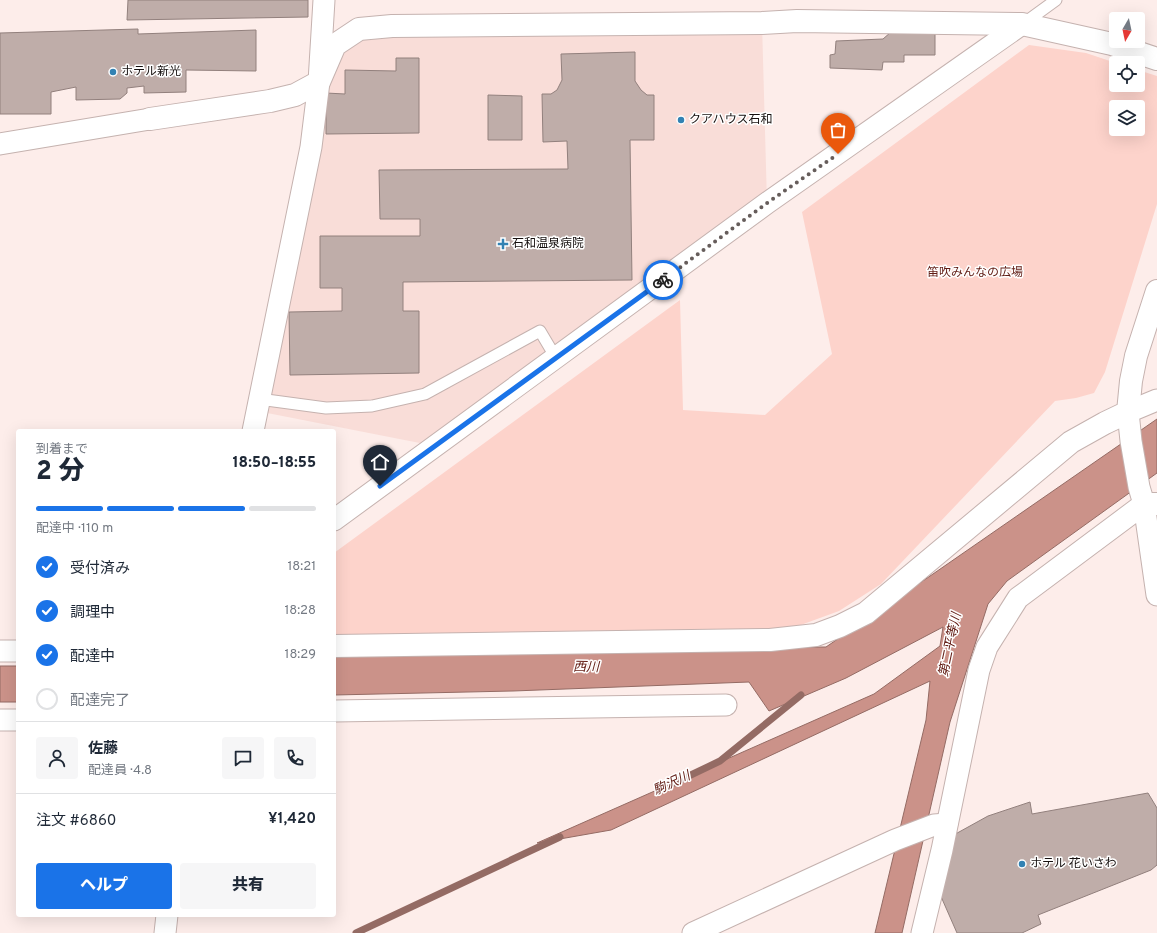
<!DOCTYPE html>
<html lang="ja">
<head>
<meta charset="utf-8">
<style>
	body { margin:0; font-family:Overpass,"Noto Sans JP",sans-serif; background:#f6f6f7; color:#1f2937; height:100vh; display:flex; flex-direction:column; font-size:15px; white-space:nowrap }
	* { box-sizing:border-box; margin:0 }
	p { font-size:13px; color:#747a83 }
	.icon { flex:none; width:22px; height:22px; fill:none; stroke:currentColor; stroke-width:2; stroke-linecap:round; stroke-linejoin:round }
	.map { position:relative; flex:1; overflow:hidden }
	.sheet { position:absolute; left:16px; top:429px; width:320px; height:488px; display:flex; flex-direction:column; background:#fff; border-radius:4px; box-shadow:0 4px 16px #0002 }
	.sheet>* { flex:none }
	.needle { width:26px; rotate:189deg }
	.buttons { position:absolute; left:1109px; top:12px; display:grid; gap:8px }
	.buttons a { display:grid; place-items:center; width:36px; height:36px; border-radius:4px; background:#fff; box-shadow:0 4px 16px #0002; font-size:20px }
	.pin { position:absolute; display:grid; place-items:center; width:34px; height:34px; color:#fff; margin:-41px -17px; border-radius:50% 50% 50% 0; rotate:-45deg; box-shadow:0 0 4px #0007 }
	.pin .icon { rotate:45deg }
	.courier { position:absolute; display:grid; place-items:center; width:40px; height:40px; margin:-20px; border:3px solid #1a73e8; border-radius:50%; background:#fff; color:#222; box-shadow:0 1px 5px #0007 }
	.summary em { font-style:normal; font-weight:800 }
	.summary div { display:flex; flex-direction:column-reverse }
	.summary { display:flex; align-items:center; justify-content:space-between; height:68px; padding:0 20px }
	h1 { font-size:26px; font-weight:800; line-height:30px }
	.bar { display:grid; grid-template-columns:repeat(4,1fr); gap:6px 4px; align-content:center; height:48px; padding:0 20px }
	.bar i { height:5px; border-radius:3px; background:#e0e1e3 }
	.bar .current { background:#1a73e8 }
	.bar p { grid-column:span 4 }
	.line { display:flex; align-items:center; gap:10px; padding:0 20px; border-top:1px solid #e0e1e3 }
	.line div { flex:1 }
	.round { display:grid; place-items:center; flex:none; width:42px; height:42px; border-radius:4px; background:#f6f6f7 }
	ol { padding:0 20px; list-style:none }
	li { display:flex; align-items:center; gap:12px; height:44px }
	li p { margin-inline-start:auto }
	li .icon { padding:4px; border-radius:50%; background:#1a73e8; color:#fff; stroke-width:4 }
	li:last-child { color:#747a83 }
	li i { width:22px; height:22px; border:2px solid #e0e1e3; border-radius:50% }
	.button { display:flex; gap:8px; margin-top:auto; padding:8px 20px }
	.button a { flex:1; height:46px; border-radius:4px; background:#1a73e8; color:#fff; font-size:16px; font-weight:800; line-height:46px; text-align:center }
	.button a+a { background:#f6f6f7; color:#1f2937 }
	.map>svg:first-child { display:block }
	.built { fill:#f9ddd8 }
	.green { fill:#fdd3cb; fill-rule:evenodd }
	.water { fill:#cb9289; stroke:#946b64 }
	.lines { fill:none; stroke-linecap:round; stroke-linejoin:round }
	.stream { stroke:#946b64; stroke-width:7 }
	.building { fill:#bfada9; stroke:#92807d }
	.service-casing { stroke:#c5b2af; stroke-width:13 }
	.minor-casing { stroke:#c5b2af; stroke-width:23 }
	.tertiary-casing { stroke:#c5b2af; stroke-width:24 }
	.service { stroke:#fff; stroke-width:11 }
	.minor { stroke:#fff; stroke-width:21 }
	.tertiary { stroke:#fff; stroke-width:22 }
	.done { stroke:#665d5b; stroke-width:4; stroke-dasharray:0 7.2 }
	.route { stroke:#1a73e8; stroke-width:5 }
	.poi-dot { fill:#3282b3; stroke:#fff; stroke-width:1.5 }
	.labels { text-anchor:middle; dominant-baseline:central; stroke-width:3; stroke-linejoin:round; paint-order:stroke }
	.poi-label { font-size:12px; fill:#150f0e; stroke:#fff; text-anchor:start }
	.park-label { font-size:12px; fill:#601c14; stroke:#fff }
	.water-label { font-size:13px; font-style:italic; fill:#652018; stroke:#fff }
</style>
</head>
<body>
<div class="map">
<svg width="1157" height="933" viewBox="0 0 1157 933">
	<rect width="100%" height="100%" fill="#fdedea"/>
	<!-- built -->
	<polygon class="built" points="762,23 767,203 435,446 257,411 319,82 359,29"/>
	<!-- green -->
	<path class="green" d="M 1029,45 L 1086,53 L 1116,63 L 1116,85 L 1138,85 L 1138,70 L 1157,76 L 1157,204 L 1105,372 L 1094,393 L 1076,398 L 1055,401 L 881,584 L 839,611 L 798,626 L 764,630 L 334,637 L 334,553 L 680,300 L 683,410 L 765,415 L 832,354 L 802,212 ZM 1116,107 L 1138,107 L 1138,129 L 1116,129 Z"/>
	<!-- water -->
	<g class="water">
		<polygon points="1157,419 1157,473 1007,581 988,604 950,722 902,933 875,933 926,720 930,681 611,830 537,843 874,694 940,646 943,627 846,678 769,711 749,682 513,691 334,695 334,656 516,649 826,647 933,574"/>
		<rect x="0" y="666" width="18" height="36"/>
	</g>
	<g class="lines">
		<!-- stream -->
		<g class="stream">
			<polyline points="674,783 720,761 801,695"/>
			<polyline points="356,933 560,837"/>
		</g>
	</g>
	<!-- building -->
	<g class="building">
		<polygon points="128,0 308,0 308,17 127,20"/>
		<polygon points="138,29 138,34 256,30 256,71 186,70 186,92 144,93 144,86 127,88 127,93 120,99 76,100 76,87 51,92 51,114 0,114 0,33"/>
		<polygon points="891,32 935,33 935,55 904,55 904,62 883,62 882,70 830,68 830,55 835,54 836,41 883,39"/>
		<polygon points="635,52 635,81 641,90 647,95 654,95 654,140 630,140 632,280 403,282 403,311 419,311 419,373 290,375 289,312 342,311 342,288 320,288 320,236 420,236 420,219 380,219 379,170 568,169 567,141 543,142 542,94 551,94 557,90 562,80 561,54"/>
		<polygon points="396,58 419,58 419,133 326,134 326,93 345,94 345,70 396,71"/>
		<polygon points="488,95 522,96 522,140 488,140"/>
		<polygon points="1148,793 1157,808 1157,865 1151,870 1038,915 1041,924 1022,933 957,933 939,892 950,837 988,816 1030,802 1032,814"/>
	</g>
	<g class="lines">
		<!-- service casing -->
		<g class="service-casing">
			<g id="service">
				<polyline points="1023,24 1056,0"/>
				<polyline points="259,399 326,408 372,406 425,394 540,331 556,358"/>
			</g>
		</g>
		<!-- minor casing -->
		<g class="minor-casing">
			<g id="minor">
				<polyline points="0,144 150,119"/>
				<polyline points="1157,400 1128,412 1131,441 1139,487 1144,504 1157,595"/>
				<polyline points="253,431 311,147 319,82 324,0"/>
				<polyline points="334,520 767,203 1022,24"/>
				<polyline points="0,651 18,651"/>
				<polyline points="334,711 726,705"/>
				<polyline points="0,720 18,720"/>
				<polyline points="165,933 167,915"/>
				<polyline points="693,933 895,840 934,825 947,824"/>
				<polyline points="922,933 942,850 979,670 987,647 1018,598 1144,504"/>
			</g>
		</g>
		<!-- tertiary casing -->
		<g class="tertiary-casing">
			<g id="tertiary">
				<polyline points="150,119 270,101 295,95 319,82 335,45 359,29 392,26 762,23 797,21 1022,24 1112,44 1157,59"/>
				<polyline points="1144,504 1157,504"/>
				<polyline points="334,646 770,640 816,635 840,626 866,613 1071,442 1105,423 1128,412 1131,381 1136,356 1157,291"/>
			</g>
		</g>
		<!-- service -->
		<use href="#service" class="service"/>
		<!-- minor -->
		<use href="#minor" class="minor"/>
		<!-- tertiary -->
		<use href="#tertiary" class="tertiary"/>
	</g>
	<g class="lines">
		<!-- done -->
		<polyline class="done" points="663,280 767,203 838,154"/>
		<!-- route -->
		<polyline class="route" points="380,486 663,280"/>
	</g>
	<!-- markers -->
	<g class="poi-dot">
		<circle cx="113" cy="72" r="4"/>
		<circle cx="681" cy="120" r="4"/>
		<path d="M501 238h4v4h4v4h-4v4h-4v-4h-4v-4h4z"/>
		<circle cx="1022" cy="864" r="4"/>
	</g>
	<g class="labels">
		<!-- poi labels -->
		<g class="poi-label">
			<text x="121" y="72">ホテル新光</text>
			<text x="689" y="120">クアハウス石和</text>
			<text x="512" y="244">石和温泉病院</text>
			<text x="1030" y="864">ホテル 花いさわ</text>
		</g>
		<!-- park labels -->
		<g class="park-label">
			<text x="975" y="273">笛吹みんなの広場</text>
		</g>
		<!-- water labels -->
		<g class="water-label">
			<text transform="translate(951 645) rotate(-78)">第二平等川</text>
			<text transform="translate(586 668) rotate(1)">西川</text>
			<text transform="translate(672 784) rotate(-25)">駒沢川</text>
		</g>
	</g>
</svg>
<div class="buttons">
<a><svg class="needle" viewBox="-14 -14 28 28"><path d="M0-13l5 13h-10z" fill="#e53935"/><path d="M0 13l5-13h-10z" fill="#747a83"/></svg></a>
<a><svg class="icon" aria-label="locate" viewBox="0 0 24 24"><circle cx="12" cy="12" r="6"/><path d="M12 2v4M12 18v4M2 12h4M18 12h4"/></svg></a>
<a><svg class="icon" aria-label="layers" viewBox="0 0 24 24"><path d="M12 4l9 5-9 5-9-5zM3 14l9 5 9-5"/></svg></a>
</div>
<div class="pin" style="left:838px;top:154px;background:#ea580c"><svg class="icon" aria-label="bag" viewBox="0 0 24 24"><path d="M5 8h14l-1 12H6zM9 8a3 3 0 0 1 6 0"/></svg></div>
<div class="pin" style="left:380px;top:486px;background:#1f2937"><svg class="icon" aria-label="home" viewBox="0 0 24 24"><path d="M3 11l9-7 9 7M6 9v11h12V9"/></svg></div>
<div class="courier" style="left:663px;top:280px"><svg class="icon" aria-label="bike" viewBox="0 0 24 24"><circle cx="6" cy="16" r="4"/><circle cx="18" cy="16" r="4"/><path d="M6 16l4-8h5l3 8M10 8l3 8H6M13 5h3"/></svg></div>
<section class="sheet">
<div class="summary"><div><h1>2 分</h1><p>到着まで</p></div><em>18:50–18:55</em></div>
<div class="bar"><i class="current"></i><i class="current"></i><i class="current"></i><i></i><p>配達中 · 110 m</p></div>
<ol>
<li><svg class="icon" aria-label="check" viewBox="0 0 24 24"><path d="M5 12l5 5 9-10"/></svg>受付済み<p>18:21</p></li>
<li><svg class="icon" aria-label="check" viewBox="0 0 24 24"><path d="M5 12l5 5 9-10"/></svg>調理中<p>18:28</p></li>
<li><svg class="icon" aria-label="check" viewBox="0 0 24 24"><path d="M5 12l5 5 9-10"/></svg>配達中<p>18:29</p></li>
<li><i></i>配達完了</li>
</ol>
<div class="line" style="height:72px"><a class="round"><svg class="icon" aria-label="person" viewBox="0 0 24 24"><circle cx="12" cy="8" r="4"/><path d="M4 21q1-7 8-7t8 7"/></svg></a><div><b>佐藤</b><p>配達員 · 4.8</p></div><a class="round"><svg class="icon" aria-label="chat" viewBox="0 0 24 24"><path d="M4 5h16v11H9l-5 4z"/></svg></a><a class="round"><svg class="icon" aria-label="phone" viewBox="0 0 24 24"><path d="M5 4h4l2 5-3 2q2 4 5 5l2-3 5 2v4C11 20 4 13 5 4z"/></svg></a></div>
<div class="line" style="height:52px"><div>注文 #6860</div><b>¥1,420</b></div>
<div class="button"><a>ヘルプ</a><a>共有</a></div>
</section>
</div>
</body>
</html>
